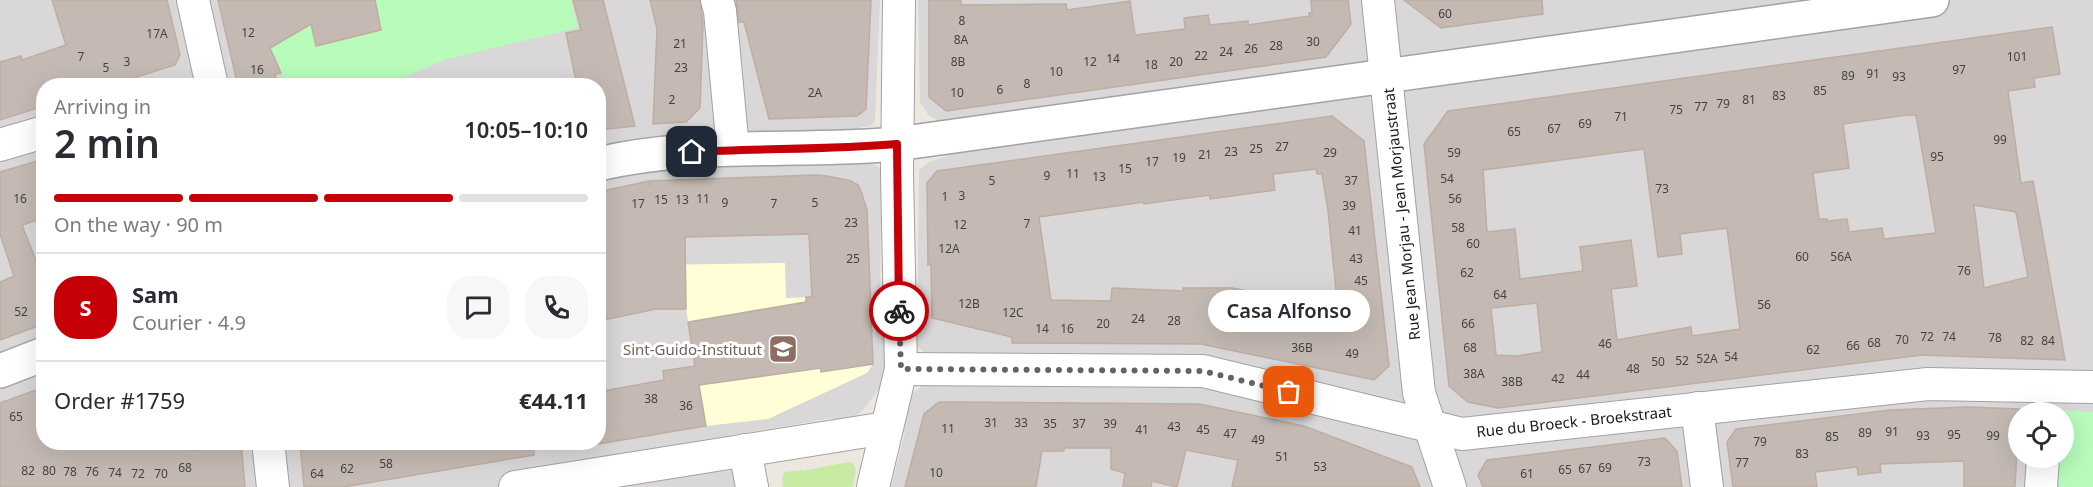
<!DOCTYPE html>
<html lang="en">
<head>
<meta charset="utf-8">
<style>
	body { margin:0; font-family:"Noto Sans",sans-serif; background:#f7f7f7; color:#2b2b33; height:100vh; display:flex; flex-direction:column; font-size:22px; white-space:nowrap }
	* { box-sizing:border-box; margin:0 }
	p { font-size:20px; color:#7c7c81 }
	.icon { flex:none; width:33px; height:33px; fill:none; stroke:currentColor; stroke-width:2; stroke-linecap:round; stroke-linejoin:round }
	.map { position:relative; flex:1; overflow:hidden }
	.details { position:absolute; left:36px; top:78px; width:570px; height:372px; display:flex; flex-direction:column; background:#fff; border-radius:24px; box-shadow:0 6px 24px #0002 }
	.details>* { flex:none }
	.tools { position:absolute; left:2008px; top:402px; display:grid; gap:12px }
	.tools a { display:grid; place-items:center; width:66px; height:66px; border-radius:50%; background:#fff; box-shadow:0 6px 24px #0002; font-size:30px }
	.pin { position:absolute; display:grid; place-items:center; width:51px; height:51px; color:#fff; margin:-26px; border-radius:12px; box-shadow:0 3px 9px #0006 }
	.courier { position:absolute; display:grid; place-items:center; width:60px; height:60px; margin:-30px; border:4px solid #c50007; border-radius:50%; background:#fff; color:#222; box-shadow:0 2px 8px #0007 }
	.bubble { position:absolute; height:42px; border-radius:21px; background:#fff; box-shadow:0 6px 24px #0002; font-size:20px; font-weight:600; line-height:42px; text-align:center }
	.headline em { font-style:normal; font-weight:600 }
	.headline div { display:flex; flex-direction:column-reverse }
	.headline { display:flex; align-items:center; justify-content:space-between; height:102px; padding:0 18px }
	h1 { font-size:39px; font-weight:600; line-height:45px }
	.bar { display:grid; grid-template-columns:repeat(4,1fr); gap:9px 6px; align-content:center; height:72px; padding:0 18px }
	.bar i { height:8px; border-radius:4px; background:#e1e1e2 }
	.bar .on { background:#c50007 }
	.bar p { grid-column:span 4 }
	.line { display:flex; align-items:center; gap:15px; padding:0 18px; border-top:2px solid #e1e1e2 }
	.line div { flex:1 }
	.round { display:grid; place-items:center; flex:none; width:63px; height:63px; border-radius:24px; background:#f7f7f7 }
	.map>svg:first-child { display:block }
	.residential { fill:#d9d7d7; fill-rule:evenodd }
	.education { fill:#fffed6 }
	.grass { fill:#c8eaa2 }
	.park { fill:#b8fbbb }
	.building { fill:#c4bab3; stroke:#bfada1; stroke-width:1.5; fill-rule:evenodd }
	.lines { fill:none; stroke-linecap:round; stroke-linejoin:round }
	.minor-casing { stroke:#a2a2a2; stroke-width:34 }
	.tertiary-casing { stroke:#a2a2a2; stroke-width:36 }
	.minor { stroke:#fff; stroke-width:32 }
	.tertiary { stroke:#fff; stroke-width:33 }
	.done { stroke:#646360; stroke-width:6; stroke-dasharray:0 10.8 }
	.route { stroke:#c50007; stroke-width:8 }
	.labels { text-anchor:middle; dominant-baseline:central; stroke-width:6; stroke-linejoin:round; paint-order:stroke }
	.number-label { font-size:12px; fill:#454341 }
	.street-label { font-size:15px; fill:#1b1b1b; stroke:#fff }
	.education-label { font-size:15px; fill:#785e54; stroke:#fff; text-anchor:end }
</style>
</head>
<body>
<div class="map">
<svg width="2093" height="487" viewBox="0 0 2093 487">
	<rect width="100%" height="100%" fill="#ede8df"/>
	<!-- residential -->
	<g class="residential">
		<path d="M 0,0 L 880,0 L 875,120 L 871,126 L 861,127 L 859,157 L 878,167 L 887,181 L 887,201 L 881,201 L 880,315 L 889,314 L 886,381 L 861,412 L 848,421 L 834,424 L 833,418 L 732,435 L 743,487 L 0,487 ZM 44,86 L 598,86 L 598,442 L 44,442 Z"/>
		<path d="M 918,0 L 2093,0 L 2093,487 L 891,487 L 905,432 L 897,430 L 906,399 L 929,380 L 930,356 L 917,347 L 919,170 L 929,162 L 947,156 L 943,123 L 929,116 L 920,102 ZM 2019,412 L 2064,412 L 2064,458 L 2019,458 Z"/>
	</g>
	<!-- education -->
	<polygon class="education" points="785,263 786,298 871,295 873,364 867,373 768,419 706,426 686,309 656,309 654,265"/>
	<!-- grass -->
	<polygon class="grass" points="848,462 853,463 856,469 853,487 783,487 782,478 785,472 802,470 803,471"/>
	<!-- park -->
	<g class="park">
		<polygon points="274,0 571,0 578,28 447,59 387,85 286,86 270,48"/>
		<polygon points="2057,410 2093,412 2093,487 2061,487 2057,484 2055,458 2064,458 2064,412 2057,412"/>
	</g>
	<!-- building -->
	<g class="building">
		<polygon points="52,0 167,0 180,55 175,65 108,86 44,86 44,106 0,120 0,62 21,56 22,60 66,45"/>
		<polygon points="218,0 375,0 381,30 316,46 311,24 270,48 281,73 275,74 277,81 264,86 238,86"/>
		<polygon points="573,0 603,0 635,126 598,130 598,86 577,86 566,33 581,30"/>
		<polygon points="650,0 700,0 703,24 700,108 686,122 653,124 657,29"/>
		<polygon points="736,0 871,0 866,109 857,116 769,119 744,22 739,22"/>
		<polygon points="929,0 961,0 961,5 1066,4 1067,10 1130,1 1135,35 1185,29 1184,18 1208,15 1210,25 1248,21 1248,25 1310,16 1309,13 1312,13 1311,0 1348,0 1351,24 1326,57 946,111 929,97"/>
		<polygon points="1404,0 1542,0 1543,14 1441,28"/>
		<path d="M 2052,27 L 2060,74 L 2034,78 L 2035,87 L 2008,91 L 2021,183 L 2033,181 L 2065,360 L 1922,355 L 1498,408 L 1468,402 L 1449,386 L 1424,144 L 1448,111 ZM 1907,115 L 1916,115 L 1936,233 L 1884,239 L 1882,228 L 1849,232 L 1847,219 L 1827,221 L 1827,219 L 1819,219 L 1813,173 L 1849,168 L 1843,124 ZM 1644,149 L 1658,257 L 1682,254 L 1680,234 L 1727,228 L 1740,329 L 1692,336 L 1691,327 L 1617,340 L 1611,289 L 1637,286 L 1631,240 L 1580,247 L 1583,271 L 1520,279 L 1515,229 L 1487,232 L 1483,170 ZM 1974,205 L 2016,212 L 2028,277 L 1984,288 ZM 1537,303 L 1542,352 L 1517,356 L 1496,355 L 1491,308 Z"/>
		<path d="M 1332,116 L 1364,141 L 1389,366 L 1374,380 L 1201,344 L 1012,343 L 1012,337 L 932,318 L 931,264 L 928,265 L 927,183 L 937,171 ZM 1316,169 L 1317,174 L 1322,174 L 1328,211 L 1337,299 L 1294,304 L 1252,295 L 1253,292 L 1232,288 L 1183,288 L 1183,291 L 1112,288 L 1111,301 L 1051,300 L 1039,217 L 1144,202 L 1144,204 L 1210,195 L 1210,199 L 1275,190 L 1273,174 Z"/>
		<polygon points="44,159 44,218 22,225 44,281 44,324 0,340 0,282 14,276 0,234 0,172"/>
		<polygon points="815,175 827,176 851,181 858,185 861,191 867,210 873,364 821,372 821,368 699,385 706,426 598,444 598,392 664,380 663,371 695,366 688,322 806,302 806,297 812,297 809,234 685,237 686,309 656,309 598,321 598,192 649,181 650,186 650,181"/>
		<polygon points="44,387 44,442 128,442 128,446 199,450 198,442 241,442 245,487 0,487 0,403"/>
		<polygon points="939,402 1199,404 1304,426 1412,467 1420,487 1232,487 1238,460 1186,450 1177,487 1152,481 1151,487 1123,487 1125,473 1111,469 1111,448 1064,448 1064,451 1042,451 1036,487 905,487 924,414"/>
		<polygon points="1968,407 2019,409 2015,487 1964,487 1964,461 1880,464 1881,472 1858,475 1857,467 1815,472 1817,487 1733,487 1727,442 1736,429 1890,410"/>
		<polygon points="1665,438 1677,451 1682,487 1483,487 1478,475 1487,460"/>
		<polygon points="300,442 533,442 534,455 343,487 304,487"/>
	</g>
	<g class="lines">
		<!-- minor casing -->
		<g class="minor-casing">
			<g id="minor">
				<polyline points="193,0 212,86"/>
				<polyline points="717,0 720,11 733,149"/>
				<polyline points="1378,0 1419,393 1450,487"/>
				<polyline points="0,145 44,132"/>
				<polyline points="901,369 1203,371 1462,434 1928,384 2093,387"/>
				<polyline points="1697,408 1707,487"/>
				<polyline points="268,442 273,487"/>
				<polyline points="745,450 752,487"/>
				<polyline points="515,487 886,428"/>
				<polyline points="873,487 901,369 897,174 899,0"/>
				<polyline points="2041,487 2043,458"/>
			</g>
		</g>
		<!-- tertiary casing -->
		<g class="tertiary-casing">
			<g id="tertiary">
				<path d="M 598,164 C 696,141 798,153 897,144 L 1932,0"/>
				<polyline points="0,371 44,354"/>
			</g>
		</g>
		<!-- minor -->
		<use href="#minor" class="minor"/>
		<!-- tertiary -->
		<use href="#tertiary" class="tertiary"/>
	</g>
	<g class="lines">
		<!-- done -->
		<polyline class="done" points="899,311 901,369 1203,371 1289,392"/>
		<!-- route -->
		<path class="route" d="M 692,152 C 760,148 829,150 897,144 L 899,311"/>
	</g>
	<!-- icons -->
	<defs>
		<g id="school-square" transform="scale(1.5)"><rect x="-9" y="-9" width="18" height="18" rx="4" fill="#8d6e63" stroke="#fff"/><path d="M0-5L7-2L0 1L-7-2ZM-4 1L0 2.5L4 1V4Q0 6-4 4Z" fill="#fff"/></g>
	</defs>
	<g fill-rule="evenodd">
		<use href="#school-square" x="783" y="349"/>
	</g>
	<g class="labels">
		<!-- number labels -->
		<g class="number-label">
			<text x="1445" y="13">60</text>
			<text x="962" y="20">8</text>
			<text x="248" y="32">12</text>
			<text x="157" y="33">17A</text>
			<text x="961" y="39">8A</text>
			<text x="1313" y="41">30</text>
			<text x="680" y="43">21</text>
			<text x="1276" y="45">28</text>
			<text x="1251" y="48">26</text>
			<text x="1226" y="51">24</text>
			<text x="1201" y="55">22</text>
			<text x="81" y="56">7</text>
			<text x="2017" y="56">101</text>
			<text x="1113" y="58">14</text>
			<text x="127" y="61">3</text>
			<text x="958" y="61">8B</text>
			<text x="1090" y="61">12</text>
			<text x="1176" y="61">20</text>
			<text x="1151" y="64">18</text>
			<text x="106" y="67">5</text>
			<text x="681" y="67">23</text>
			<text x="257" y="69">16</text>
			<text x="1959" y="69">97</text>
			<text x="1056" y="71">10</text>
			<text x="1873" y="73">91</text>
			<text x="1848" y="75">89</text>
			<text x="1899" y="76">93</text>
			<text x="1027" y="83">8</text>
			<text x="1000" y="89">6</text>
			<text x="1820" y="90">85</text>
			<text x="815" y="92">2A</text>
			<text x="957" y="92">10</text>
			<text x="1779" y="95">83</text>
			<text x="672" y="99">2</text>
			<text x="1749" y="99">81</text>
			<text x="1723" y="103">79</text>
			<text x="1701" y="106">77</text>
			<text x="1676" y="109">75</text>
			<text x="1621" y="116">71</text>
			<text x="1585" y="123">69</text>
			<text x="1554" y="128">67</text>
			<text x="1514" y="131">65</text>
			<text x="2000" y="139">99</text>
			<text x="1282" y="146">27</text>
			<text x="1256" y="148">25</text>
			<text x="1231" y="151">23</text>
			<text x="1330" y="152">29</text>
			<text x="1454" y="152">59</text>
			<text x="1205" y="154">21</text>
			<text x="1937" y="156">95</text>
			<text x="1179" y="157">19</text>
			<text x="1152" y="161">17</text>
			<text x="1125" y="168">15</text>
			<text x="1073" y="173">11</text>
			<text x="1047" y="175">9</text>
			<text x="1099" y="176">13</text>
			<text x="1447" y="178">54</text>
			<text x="992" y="180">5</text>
			<text x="1351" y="180">37</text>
			<text x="1662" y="188">73</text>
			<text x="962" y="195">3</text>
			<text x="945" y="196">1</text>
			<text x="20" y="198">16</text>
			<text x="703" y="198">11</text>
			<text x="1455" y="198">56</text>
			<text x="661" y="199">15</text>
			<text x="682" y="199">13</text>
			<text x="725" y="202">9</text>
			<text x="815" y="202">5</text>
			<text x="638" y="203">17</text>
			<text x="774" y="203">7</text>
			<text x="1349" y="205">39</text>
			<text x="851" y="222">23</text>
			<text x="1027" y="223">7</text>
			<text x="960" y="224">12</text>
			<text x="1458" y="227">58</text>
			<text x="1355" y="230">41</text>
			<text x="1473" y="243">60</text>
			<text x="949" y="248">12A</text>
			<text x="1802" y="256">60</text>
			<text x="1841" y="256">56A</text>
			<text x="853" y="258">25</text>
			<text x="1356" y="258">43</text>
			<text x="1964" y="270">76</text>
			<text x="1467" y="272">62</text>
			<text x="1361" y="280">45</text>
			<text x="1500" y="294">64</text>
			<text x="969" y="303">12B</text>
			<text x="1764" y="304">56</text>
			<text x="21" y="311">52</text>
			<text x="1013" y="312">12C</text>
			<text x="1138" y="318">24</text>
			<text x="1174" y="320">28</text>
			<text x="1103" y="323">20</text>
			<text x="1468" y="323">66</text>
			<text x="1042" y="328">14</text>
			<text x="1067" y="328">16</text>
			<text x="1927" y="336">72</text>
			<text x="1949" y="336">74</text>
			<text x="1995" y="337">78</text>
			<text x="1902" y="339">70</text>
			<text x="2027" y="340">82</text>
			<text x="2048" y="340">84</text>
			<text x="1874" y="342">68</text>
			<text x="1605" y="343">46</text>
			<text x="1853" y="345">66</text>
			<text x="1302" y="347">36B</text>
			<text x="1470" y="347">68</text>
			<text x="1813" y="349">62</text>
			<text x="1352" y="353">49</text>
			<text x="1731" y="356">54</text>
			<text x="1707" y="358">52A</text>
			<text x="1682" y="360">52</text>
			<text x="1658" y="361">50</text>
			<text x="1633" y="368">48</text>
			<text x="1474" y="373">38A</text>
			<text x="1583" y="374">44</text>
			<text x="1558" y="378">42</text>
			<text x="1512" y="381">38B</text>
			<text x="651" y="398">38</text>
			<text x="686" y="405">36</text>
			<text x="16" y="416">65</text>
			<text x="991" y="422">31</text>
			<text x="1021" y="422">33</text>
			<text x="1050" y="423">35</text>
			<text x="1079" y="423">37</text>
			<text x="1110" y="423">39</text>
			<text x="1174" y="426">43</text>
			<text x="948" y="428">11</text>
			<text x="1142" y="429">41</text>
			<text x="1203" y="429">45</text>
			<text x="1892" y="431">91</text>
			<text x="1865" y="432">89</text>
			<text x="1230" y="433">47</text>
			<text x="1954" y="434">95</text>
			<text x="1923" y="435">93</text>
			<text x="1993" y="435">99</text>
			<text x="1832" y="436">85</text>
			<text x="1258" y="439">49</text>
			<text x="1760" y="441">79</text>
			<text x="1802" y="453">83</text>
			<text x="1282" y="456">51</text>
			<text x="1644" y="461">73</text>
			<text x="1742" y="462">77</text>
			<text x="386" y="463">58</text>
			<text x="1320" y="466">53</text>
			<text x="185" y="467">68</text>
			<text x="1605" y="467">69</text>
			<text x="347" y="468">62</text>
			<text x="1585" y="468">67</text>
			<text x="1565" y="469">65</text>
			<text x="28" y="470">82</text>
			<text x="49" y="470">80</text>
			<text x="70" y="471">78</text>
			<text x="92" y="471">76</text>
			<text x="115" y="472">74</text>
			<text x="936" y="472">10</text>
			<text x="138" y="473">72</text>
			<text x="161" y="473">70</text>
			<text x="317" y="473">64</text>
			<text x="1527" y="473">61</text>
		</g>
		<!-- street labels -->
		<g class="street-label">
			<text transform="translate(1401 214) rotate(-96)">Rue Jean Morjau - Jean Morjaustraat</text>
			<text transform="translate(1574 421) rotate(-6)">Rue du Broeck - Broekstraat</text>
		</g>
		<!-- education labels -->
		<g class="education-label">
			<text x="762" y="349">Sint-Guido-Instituut</text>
		</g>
	</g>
</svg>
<div class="tools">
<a><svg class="icon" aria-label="locate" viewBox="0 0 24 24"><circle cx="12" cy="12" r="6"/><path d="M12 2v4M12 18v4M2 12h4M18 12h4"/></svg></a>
</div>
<div class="pin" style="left:1289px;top:392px;background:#ea580c"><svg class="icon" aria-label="bag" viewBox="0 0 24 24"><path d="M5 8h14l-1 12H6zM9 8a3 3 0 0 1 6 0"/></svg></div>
<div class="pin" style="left:692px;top:152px;background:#1f2937"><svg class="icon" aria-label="home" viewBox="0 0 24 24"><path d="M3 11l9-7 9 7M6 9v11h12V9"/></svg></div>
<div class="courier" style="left:899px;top:311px"><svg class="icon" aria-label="bike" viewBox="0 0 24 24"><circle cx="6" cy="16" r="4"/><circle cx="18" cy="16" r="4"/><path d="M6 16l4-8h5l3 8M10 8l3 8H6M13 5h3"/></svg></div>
<div class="bubble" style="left:1208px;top:290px;width:162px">Casa Alfonso</div>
<section class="details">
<div class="headline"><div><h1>2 min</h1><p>Arriving in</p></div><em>10:05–10:10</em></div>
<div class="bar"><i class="on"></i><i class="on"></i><i class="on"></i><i></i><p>On the way · 90 m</p></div>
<div class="line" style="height:108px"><b class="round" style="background:#c50007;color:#fff">S</b><div><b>Sam</b><p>Courier · 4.9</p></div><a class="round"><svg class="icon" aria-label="chat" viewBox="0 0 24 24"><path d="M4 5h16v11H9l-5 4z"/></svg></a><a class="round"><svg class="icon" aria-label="phone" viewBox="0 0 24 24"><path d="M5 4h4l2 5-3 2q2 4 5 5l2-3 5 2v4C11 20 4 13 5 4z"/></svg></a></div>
<div class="line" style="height:78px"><div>Order #1759</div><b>€44.11</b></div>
</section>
</div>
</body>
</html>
